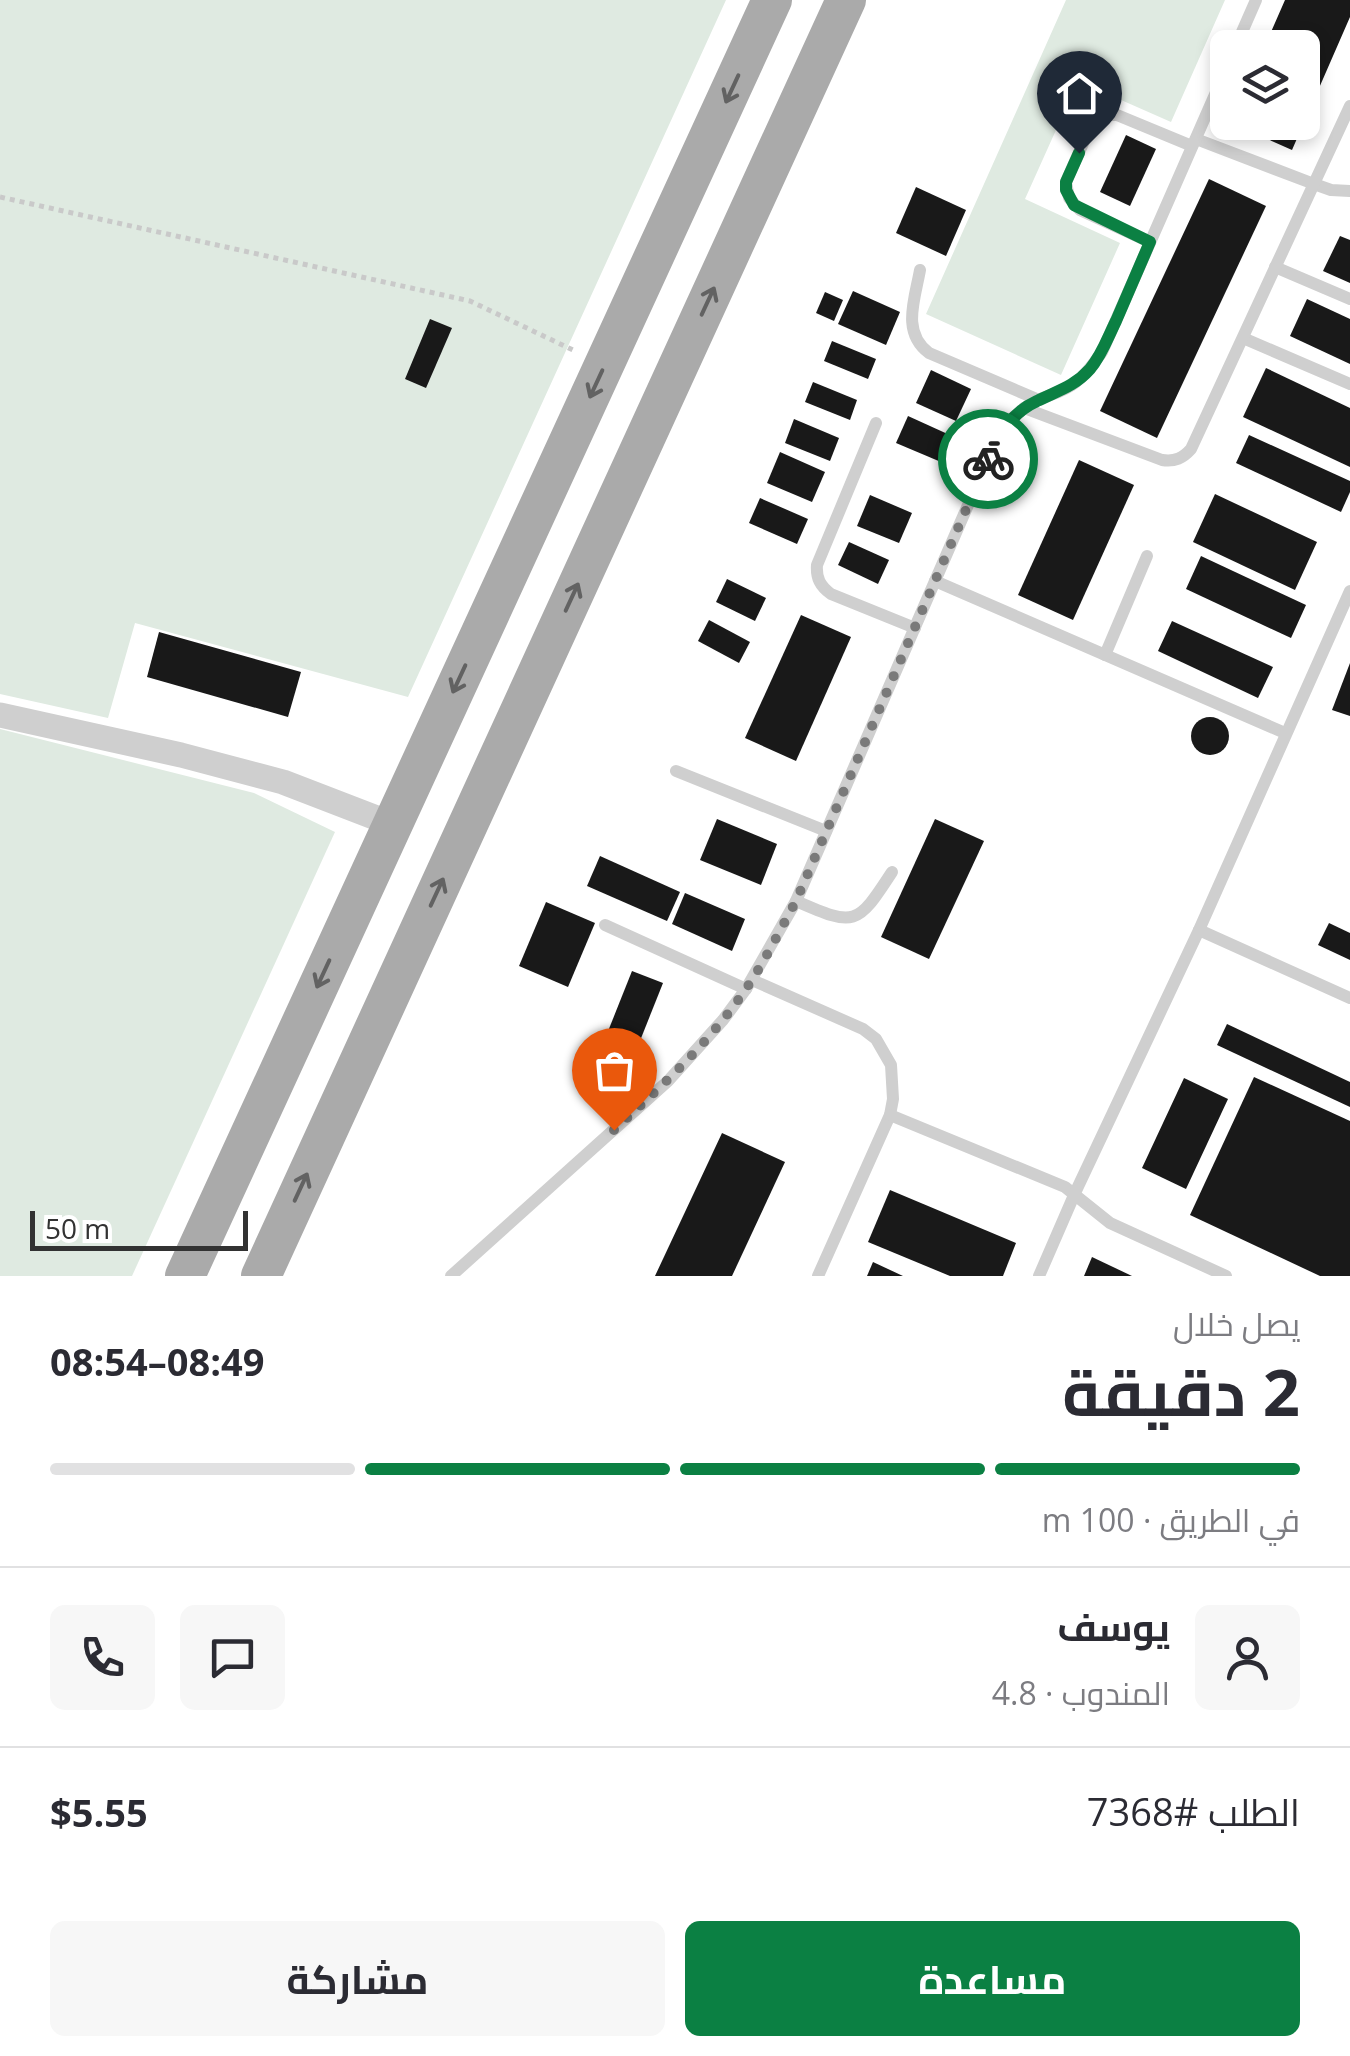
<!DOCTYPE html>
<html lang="ar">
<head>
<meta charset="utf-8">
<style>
	body { margin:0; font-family:"Open Sans",Cairo,sans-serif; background:#f7f7f7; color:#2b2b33; direction:rtl; height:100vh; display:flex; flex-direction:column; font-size:38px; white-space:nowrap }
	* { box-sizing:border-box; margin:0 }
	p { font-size:32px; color:#7c7c81 }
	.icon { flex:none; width:55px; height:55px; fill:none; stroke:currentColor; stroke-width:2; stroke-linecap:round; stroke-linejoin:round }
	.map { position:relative; height:1276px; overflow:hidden; direction:ltr }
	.panel { display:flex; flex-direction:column; background:#fff; flex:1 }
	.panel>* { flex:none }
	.tools { position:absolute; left:1210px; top:30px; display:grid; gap:20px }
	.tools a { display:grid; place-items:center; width:110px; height:110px; border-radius:15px; background:#fff; box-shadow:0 5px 15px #0003; font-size:50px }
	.scale { position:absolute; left:30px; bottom:25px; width:218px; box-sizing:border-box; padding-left:10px; border:5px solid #323232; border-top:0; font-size:28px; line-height:35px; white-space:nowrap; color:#323232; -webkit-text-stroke:8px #fff; paint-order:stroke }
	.pin { position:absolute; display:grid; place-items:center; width:85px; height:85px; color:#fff; margin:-102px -42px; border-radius:50% 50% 50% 0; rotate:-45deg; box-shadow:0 0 10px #0007 }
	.pin .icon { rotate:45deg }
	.courier { position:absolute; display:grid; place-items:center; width:100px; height:100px; margin:-50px; border:8px solid #0b8043; border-radius:50%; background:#fff; color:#222; box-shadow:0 2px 12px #0007 }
	.summary em { font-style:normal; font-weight:700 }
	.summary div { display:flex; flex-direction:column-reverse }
	.summary { display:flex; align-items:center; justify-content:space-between; height:170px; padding:0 50px }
	h1 { font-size:65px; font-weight:700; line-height:75px }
	.bar { display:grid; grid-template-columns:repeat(4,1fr); gap:15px 10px; align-content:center; height:120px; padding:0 50px }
	.bar i { height:12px; border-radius:8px; background:#e1e1e2 }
	.bar .active { background:#0b8043 }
	.bar p { grid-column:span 4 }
	.line { display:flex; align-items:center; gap:25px; padding:0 50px; border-top:2px solid #e1e1e2 }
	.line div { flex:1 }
	.round { display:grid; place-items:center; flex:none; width:105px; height:105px; border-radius:15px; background:#f7f7f7 }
	.cta { display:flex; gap:20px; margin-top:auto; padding:20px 50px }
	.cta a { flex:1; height:115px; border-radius:15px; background:#0b8043; color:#fff; font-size:40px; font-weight:700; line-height:115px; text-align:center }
	.cta a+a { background:#f7f7f7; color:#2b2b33 }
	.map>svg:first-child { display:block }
	.green { fill:#dfeae1 }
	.building { fill:#191919 }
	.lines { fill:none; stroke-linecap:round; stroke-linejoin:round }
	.path { stroke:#c9c9c9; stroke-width:5; stroke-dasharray:5 5; stroke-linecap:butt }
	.service { stroke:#cfcfcf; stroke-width:12 }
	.minor { stroke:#cfcfcf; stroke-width:25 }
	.primary { stroke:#aaa; stroke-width:40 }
	.oneway { stroke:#626262 }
	.done { stroke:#7a7a7a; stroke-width:10; stroke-dasharray:0 18 }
	.route { stroke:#0b8043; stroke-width:12 }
</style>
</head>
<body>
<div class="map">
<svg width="1350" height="1276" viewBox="0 0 1350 1276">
	<rect width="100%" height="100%" fill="#fff"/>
	<!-- green -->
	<g class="green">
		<polygon points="0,0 726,0 408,697 135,623 108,718 0,694"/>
		<polygon points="1066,0 1225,0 1171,122 1078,81 1025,199 1120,243 1061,375 926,314"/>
		<polygon points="0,729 254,793 335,832 132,1276 0,1276"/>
	</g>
	<!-- building -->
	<g class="building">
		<polygon points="1285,0 1350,0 1350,17 1292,150 1229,122 1302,122 1302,48 1264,48"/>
		<polygon points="1126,135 1156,149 1130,206 1100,192"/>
		<polygon points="1209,179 1266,206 1157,438 1100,411"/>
		<polygon points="916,187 966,210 946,256 896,233"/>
		<polygon points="1340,236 1350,240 1350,283 1323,271"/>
		<polygon points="853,291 900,312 886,345 838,324"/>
		<polygon points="825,292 843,300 834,321 816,313"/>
		<polygon points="1307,299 1350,319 1350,364 1290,336"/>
		<polygon points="430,319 452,328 426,388 405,379"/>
		<polygon points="832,341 876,359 868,379 824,361"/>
		<polygon points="1266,368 1350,408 1350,467 1243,417"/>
		<polygon points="931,370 971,389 956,421 916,403"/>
		<polygon points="813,382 857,400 850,420 805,402"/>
		<polygon points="908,416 952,436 941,462 896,443"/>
		<polygon points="794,419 839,438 830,461 785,443"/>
		<polygon points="1249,435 1350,481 1350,492 1341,512 1236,463"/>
		<polygon points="780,452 825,472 812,502 767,483"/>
		<polygon points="1079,460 1134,485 1073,620 1018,595"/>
		<polygon points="1215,494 1317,542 1295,590 1193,542"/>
		<polygon points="870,495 912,513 899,543 857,526"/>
		<polygon points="760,498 808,519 797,544 749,523"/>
		<polygon points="849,542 889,560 878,584 838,565"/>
		<polygon points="1201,556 1306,605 1291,638 1186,589"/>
		<polygon points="727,579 766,598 755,621 716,602"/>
		<polygon points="801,615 851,637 796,761 745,738"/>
		<polygon points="709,620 750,642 739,663 698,641"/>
		<polygon points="1172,621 1273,667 1258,698 1158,651"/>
		<polygon points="159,632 301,672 288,717 147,677"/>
		<polygon points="1350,663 1350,716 1332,710"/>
		<circle cx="1210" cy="736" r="19"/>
		<polygon points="717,819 777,844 761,885 700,860"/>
		<polygon points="935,819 984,841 929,959 881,937"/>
		<polygon points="600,856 680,892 667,921 587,886"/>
		<polygon points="685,893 745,919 732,951 672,924"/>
		<polygon points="546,902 595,923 568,987 519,966"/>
		<polygon points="1329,923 1350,933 1350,960 1318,945"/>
		<polygon points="632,971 663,983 624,1081 593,1069"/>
		<polygon points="1227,1024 1350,1082 1350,1107 1217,1045"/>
		<polygon points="1254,1077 1350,1121 1350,1276 1320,1276 1190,1215"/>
		<polygon points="1184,1078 1228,1099 1186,1189 1142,1168"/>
		<polygon points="722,1133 785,1162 732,1276 655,1276"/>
		<polygon points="890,1190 1016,1243 1003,1276 950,1276 868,1242"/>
		<polygon points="1092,1257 1132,1276 1084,1276"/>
		<polygon points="873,1262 903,1276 867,1276"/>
	</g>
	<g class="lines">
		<!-- path -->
		<polyline class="path" points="0,197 470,301 575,351"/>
		<!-- service -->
		<g class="service">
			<polyline points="1235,48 1256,0"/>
			<polyline points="1196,139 1314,184 1331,190 1350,191"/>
			<polyline points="1150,242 1080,210 1069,198 1066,182 1091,125 1102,115 1117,115 1192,146"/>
			<polyline points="1275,267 1350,299"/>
			<path d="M 920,270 C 915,299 901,332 929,353 L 1039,400"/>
			<polyline points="1243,338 1350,384"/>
			<path d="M 1024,408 L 1162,460 C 1175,462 1183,458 1191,449 L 1350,106"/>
			<path d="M 876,423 L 817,565 C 816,578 820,586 831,594 L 915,628"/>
			<polyline points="935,581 1285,733"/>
			<polyline points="1105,655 1147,556"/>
			<polyline points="676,771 826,831"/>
			<path d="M 796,901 C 855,927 857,926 892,872"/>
			<polyline points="605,925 746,989"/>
			<polyline points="1199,930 1350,998"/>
			<polyline points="752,980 863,1029 876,1039 891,1065 893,1099 890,1115 818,1276"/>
			<polyline points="890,1115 1065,1187 1110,1223 1226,1276"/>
			<path d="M 451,1276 L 668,1081 L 723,1020 L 746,989 L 796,901 L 998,436 C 1009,420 1022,407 1040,399 C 1052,394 1065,391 1076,382 C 1087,374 1094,363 1102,352 L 1228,65"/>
			<polyline points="1039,1276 1075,1193 1199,930 1350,591"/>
		</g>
		<!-- minor -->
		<polyline class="minor" points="0,715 181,755 283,782 392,824"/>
		<!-- primary -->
		<g class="primary">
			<polyline points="185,1276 772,0"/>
			<polyline points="261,1276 846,0"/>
		</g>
	</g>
	<!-- one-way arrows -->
	<defs><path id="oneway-shaft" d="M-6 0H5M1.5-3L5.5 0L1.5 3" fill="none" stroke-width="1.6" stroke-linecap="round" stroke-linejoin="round" transform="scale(2.5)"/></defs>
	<g class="oneway">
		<use href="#oneway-shaft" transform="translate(732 89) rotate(115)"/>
		<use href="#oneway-shaft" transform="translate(708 301) rotate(-65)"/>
		<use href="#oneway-shaft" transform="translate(596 384) rotate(115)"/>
		<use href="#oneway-shaft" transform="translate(572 597) rotate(-65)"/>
		<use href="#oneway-shaft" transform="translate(459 679) rotate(115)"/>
		<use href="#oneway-shaft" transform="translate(437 892) rotate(-65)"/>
		<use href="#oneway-shaft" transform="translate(323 974) rotate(115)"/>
		<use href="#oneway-shaft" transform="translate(301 1187) rotate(-65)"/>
	</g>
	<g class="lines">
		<!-- done -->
		<path class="done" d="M 614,1130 C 662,1086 709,1043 746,989 C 765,961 780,930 796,901 L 988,459"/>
		<!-- route -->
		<path class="route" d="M 988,459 C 999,434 1011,413 1037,401 C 1057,391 1074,387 1090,369 C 1102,355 1108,337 1116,321 C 1127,295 1139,268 1150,242 L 1074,205 L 1066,190 L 1066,182 L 1079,153"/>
	</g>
</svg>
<div class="tools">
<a><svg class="icon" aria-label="layers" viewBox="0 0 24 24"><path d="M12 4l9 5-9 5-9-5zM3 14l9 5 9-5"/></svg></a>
</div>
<div class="scale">50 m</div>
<div class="pin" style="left:614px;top:1130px;background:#ea580c"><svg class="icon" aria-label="bag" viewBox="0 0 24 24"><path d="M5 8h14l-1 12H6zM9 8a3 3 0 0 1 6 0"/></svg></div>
<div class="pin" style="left:1079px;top:153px;background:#1f2937"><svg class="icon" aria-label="home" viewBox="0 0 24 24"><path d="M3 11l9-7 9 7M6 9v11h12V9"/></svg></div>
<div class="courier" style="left:988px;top:459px"><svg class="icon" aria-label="bike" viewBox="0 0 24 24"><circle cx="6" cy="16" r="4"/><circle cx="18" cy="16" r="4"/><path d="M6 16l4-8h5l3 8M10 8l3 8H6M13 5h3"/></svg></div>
</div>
<section class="panel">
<div class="summary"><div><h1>2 دقيقة</h1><p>يصل خلال</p></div><em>08:49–08:54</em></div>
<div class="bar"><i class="active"></i><i class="active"></i><i class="active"></i><i></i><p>في الطريق · 100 m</p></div>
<div class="line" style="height:180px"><a class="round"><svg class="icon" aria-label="person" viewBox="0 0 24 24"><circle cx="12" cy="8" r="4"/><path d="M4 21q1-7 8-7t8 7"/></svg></a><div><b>يوسف</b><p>المندوب · 4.8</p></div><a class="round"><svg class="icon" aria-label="chat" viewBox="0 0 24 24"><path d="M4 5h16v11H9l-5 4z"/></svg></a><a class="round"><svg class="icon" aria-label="phone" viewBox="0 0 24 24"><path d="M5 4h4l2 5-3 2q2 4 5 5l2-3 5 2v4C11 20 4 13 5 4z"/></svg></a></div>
<div class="line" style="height:130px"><div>الطلب #7368</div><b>$5.55</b></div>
<div class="cta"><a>مساعدة</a><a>مشاركة</a></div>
</section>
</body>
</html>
